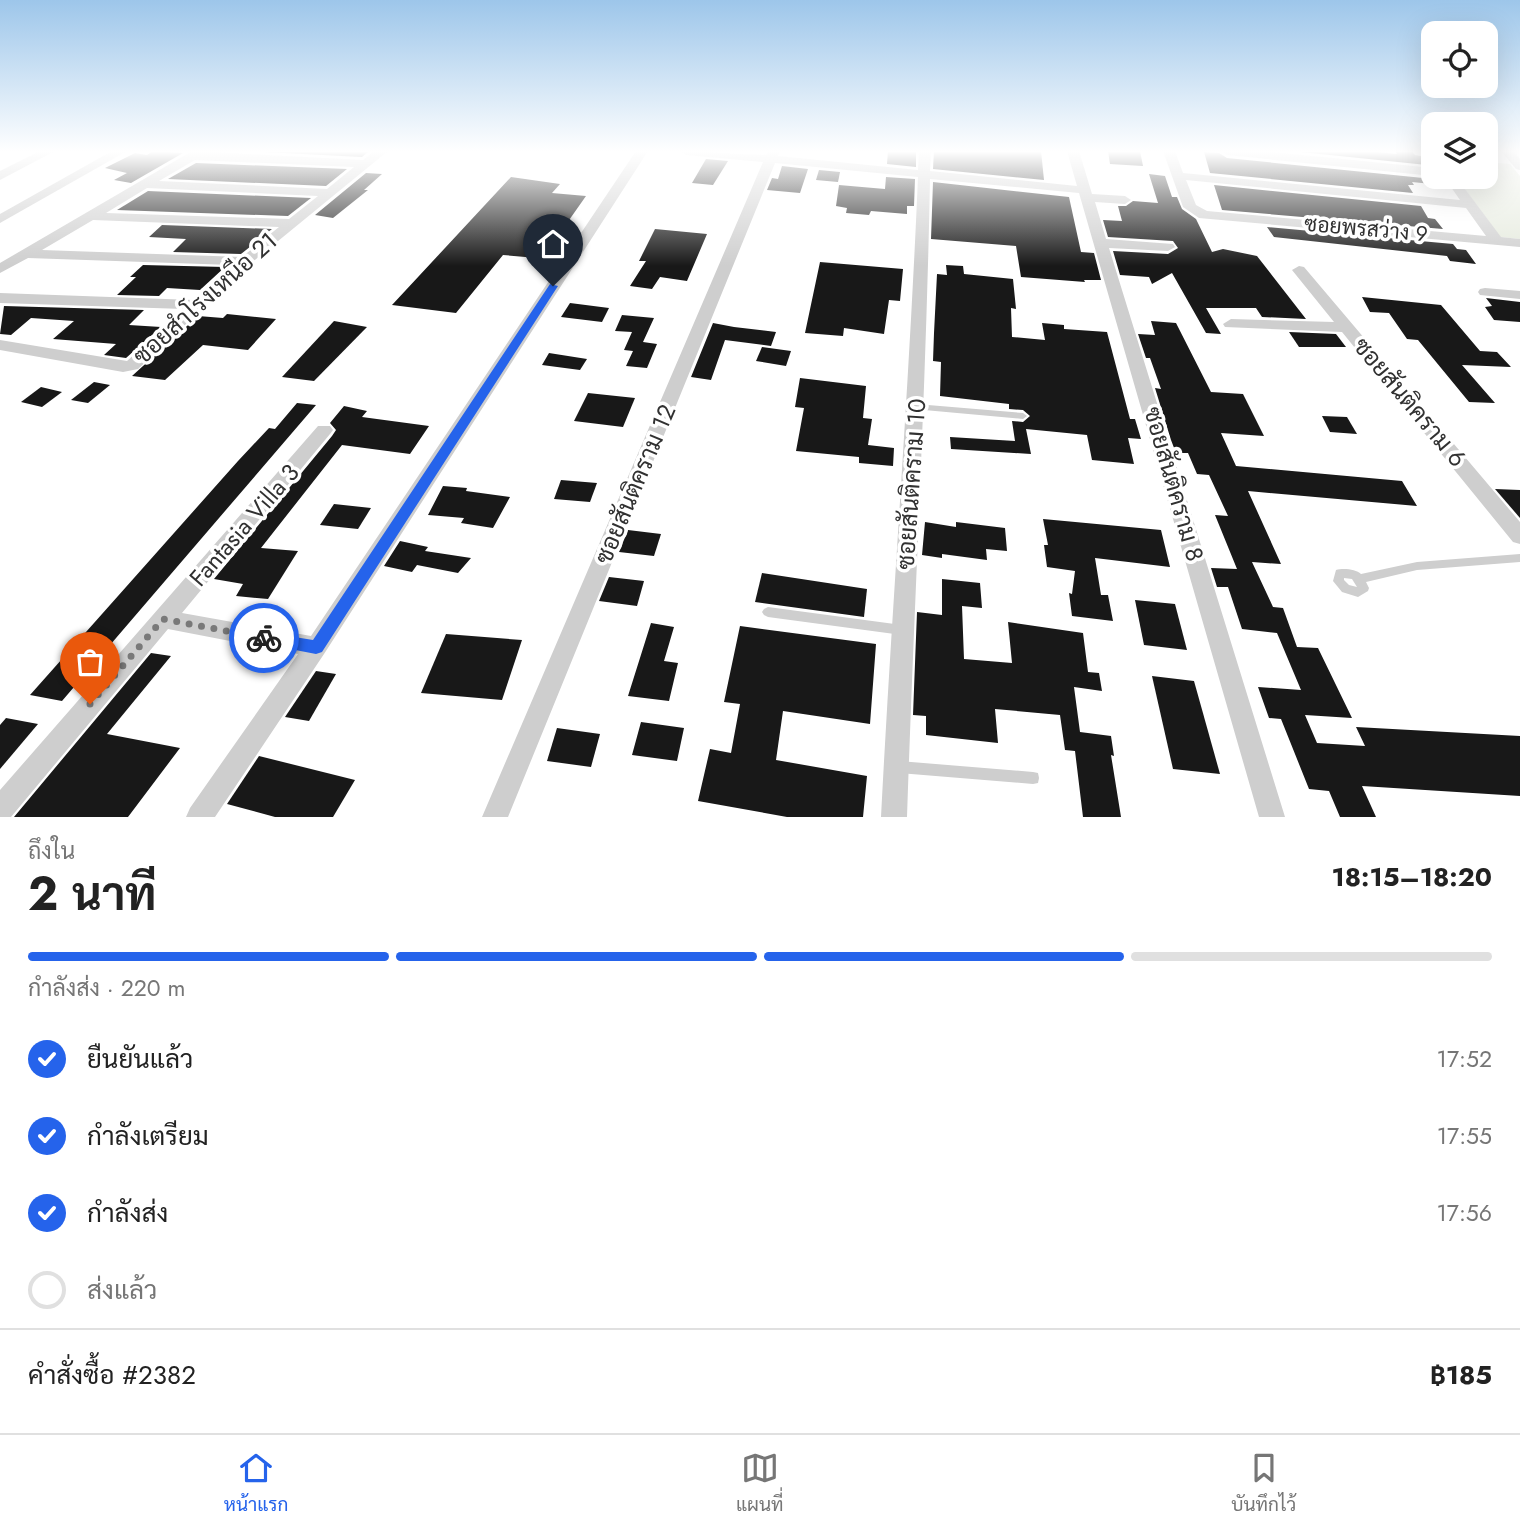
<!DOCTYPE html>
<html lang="th">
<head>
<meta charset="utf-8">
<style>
	body { margin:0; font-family:Jost,Sarabun,sans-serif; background:#f2f2f2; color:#222; height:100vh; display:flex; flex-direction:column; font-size:26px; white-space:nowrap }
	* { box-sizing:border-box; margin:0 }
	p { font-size:23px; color:#767676 }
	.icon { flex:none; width:38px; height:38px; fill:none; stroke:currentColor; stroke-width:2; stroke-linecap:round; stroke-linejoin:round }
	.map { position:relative; height:817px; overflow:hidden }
	.side { display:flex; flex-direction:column; background:#fff; flex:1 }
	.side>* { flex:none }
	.tools { position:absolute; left:1421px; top:21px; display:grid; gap:14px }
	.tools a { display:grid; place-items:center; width:77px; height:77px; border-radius:14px; background:#fff; box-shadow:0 7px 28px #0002; font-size:35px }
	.pin { position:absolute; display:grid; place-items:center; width:60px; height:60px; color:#fff; margin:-72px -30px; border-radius:50% 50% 50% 0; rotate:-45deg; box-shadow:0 0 7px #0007 }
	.pin .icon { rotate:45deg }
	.courier { position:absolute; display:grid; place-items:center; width:70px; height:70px; margin:-35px; border:5px solid #2563eb; border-radius:50%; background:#fff; color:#222; box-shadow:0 2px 9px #0007 }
	.summary em { font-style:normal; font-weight:700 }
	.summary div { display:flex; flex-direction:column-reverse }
	.summary { display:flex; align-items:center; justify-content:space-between; height:119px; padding:0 28px }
	h1 { font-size:46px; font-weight:700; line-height:52px }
	.bar { display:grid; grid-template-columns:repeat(4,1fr); gap:10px 7px; align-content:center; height:84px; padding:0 28px }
	.bar i { height:9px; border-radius:5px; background:#e0e0e0 }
	.bar .on { background:#2563eb }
	.bar p { grid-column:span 4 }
	.line { display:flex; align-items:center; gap:18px; padding:0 28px; border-top:2px solid #e0e0e0 }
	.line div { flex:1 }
	ol { padding:0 28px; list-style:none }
	li { display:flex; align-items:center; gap:21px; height:77px }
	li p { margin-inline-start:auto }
	li .icon { padding:7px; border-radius:50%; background:#2563eb; color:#fff; stroke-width:4 }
	li:last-child { color:#767676 }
	li i { width:38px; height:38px; border:4px solid #e0e0e0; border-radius:50% }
	.menu { display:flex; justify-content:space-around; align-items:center; height:98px; border-top:2px solid #e0e0e0; background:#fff; font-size:19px; color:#767676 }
	.menu a { display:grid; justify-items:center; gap:4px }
	.menu .on { color:#2563eb }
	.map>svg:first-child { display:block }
	.green { fill:#e5eadd }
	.building { fill:#181818 }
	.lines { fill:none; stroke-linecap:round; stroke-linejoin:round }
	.lane { fill:#cecece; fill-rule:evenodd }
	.street { fill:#cecece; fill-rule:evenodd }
	.route { fill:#2563eb }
	.done { stroke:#797979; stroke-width:7; stroke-dasharray:0 12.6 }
	.labels { text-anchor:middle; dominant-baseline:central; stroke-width:7; stroke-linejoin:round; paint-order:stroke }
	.far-street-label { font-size:21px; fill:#313131; stroke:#fff }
	.street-label { font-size:24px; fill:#313131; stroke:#fff }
</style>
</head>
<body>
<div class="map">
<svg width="1520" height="817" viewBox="0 0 1520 817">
	<rect width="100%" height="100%" fill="#fff"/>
	<!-- green -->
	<polygon class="green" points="1486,162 1510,164 1520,176 1520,239 1500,237 1456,177 1486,177"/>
	<!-- building -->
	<g class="building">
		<polygon points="153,151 183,153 131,183 114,180 127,173 105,168 135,153 147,155"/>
		<polygon points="245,151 369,151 362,157"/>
		<polygon points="888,151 916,151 916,167 887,164"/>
		<polygon points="934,151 1041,151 1044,180 933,169"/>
		<polygon points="1108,151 1140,151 1143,166 1110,164"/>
		<polygon points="1291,151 1368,151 1397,154 1395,151 1412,151 1415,155 1421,156 1427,165"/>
		<polygon points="1204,152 1219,153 1227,158 1433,179 1436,177 1442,185 1412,182 1414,185 1408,185 1413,193 1210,173"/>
		<polygon points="706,159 728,161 713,185 692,183"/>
		<polygon points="196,163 347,169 326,186 168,179"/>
		<polygon points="782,166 808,169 800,193 767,190 772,178 778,179"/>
		<polygon points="819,170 840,172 838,182 816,180"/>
		<polygon points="366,173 382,174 364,190 368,190 333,218 315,215"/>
		<polygon points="1149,174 1165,176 1172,197 1177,197 1182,209 1196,219 1212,252 1223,249 1257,256 1306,319 1262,317 1256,308 1206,308 1221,334 1206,333 1172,273 1152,284 1149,277 1120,275 1113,251 1168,254 1178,248 1173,241 1108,237 1103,220 1122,221 1118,206 1126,206 1133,201 1158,203"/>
		<polygon points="511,177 560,184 552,193 586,196 567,223 565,223 537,258 503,255 456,313 392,305"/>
		<polygon points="886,177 915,179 914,206 907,206 907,214 871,211 869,215 846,213 847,208 836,206 839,185 885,189"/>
		<polygon points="933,182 1069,197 1081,252 1094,253 1101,280 1084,280 1085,282 1021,277 1016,246 931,239"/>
		<polygon points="1214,185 1421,206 1428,218 1435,219 1443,229 1222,210"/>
		<polygon points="148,191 311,198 288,216 117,210"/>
		<polygon points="162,225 272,229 241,254 173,252 186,239 149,237"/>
		<polygon points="1267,227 1453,244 1457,249 1466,250 1476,264 1450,261 1447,256 1274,237"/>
		<polygon points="655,229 707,234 687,281 660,277 652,289 630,286 646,261 639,261"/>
		<polygon points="820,262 903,269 900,301 889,300 884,334 844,328 843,336 805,333"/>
		<polygon points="143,265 225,267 200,290 167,288 159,296 117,295 136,277 130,277"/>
		<polygon points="946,265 963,266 964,274 1013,279 1016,309 1011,308 1012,337 1045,340 1042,323 1064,325 1064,329 1107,332 1130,419 1135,419 1141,439 1128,438 1134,464 1092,460 1087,435 1026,429 1031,454 951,449 950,437 1015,441 1012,421 1023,422 1030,416 1023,410 1009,409 1009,404 940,396 941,362 933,361 934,333 937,274 947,275"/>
		<polygon points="1362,297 1441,305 1480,351 1497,352 1511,367 1462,365 1495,403 1469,402 1418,340 1407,339 1389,313 1370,312"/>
		<polygon points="1486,298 1520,302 1520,322 1494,320 1485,307 1492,306"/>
		<polygon points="570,303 609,308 602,322 561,317"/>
		<polygon points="4,306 144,310 129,325 161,327 126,358 104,355 116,344 53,339 74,321 31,318 11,335 0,334"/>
		<polygon points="227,314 276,319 248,350 203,345 165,380 132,376 198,316 223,318"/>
		<polygon points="622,315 654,318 643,342 657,344 647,368 626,366 633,351 624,350 632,332 615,331"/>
		<polygon points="334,321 367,327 314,381 282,377"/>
		<polygon points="1151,321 1176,323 1211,392 1243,394 1264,436 1221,433 1236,466 1402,481 1417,506 1248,491 1281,564 1252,562 1273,607 1283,608 1297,647 1318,648 1352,718 1305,715 1317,743 1365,746 1356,727 1520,736 1520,796 1362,786 1376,817 1340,817 1329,791 1309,789 1281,719 1269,718 1258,687 1301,690 1277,633 1242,629 1228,587 1217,587 1211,568 1237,569 1215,515 1228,516 1209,475 1197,474 1188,453 1176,453 1171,440 1155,388 1161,389 1150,358 1146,358 1138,334 1155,335"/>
		<polygon points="713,323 734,327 776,332 771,346 725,340 711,380 691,377"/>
		<polygon points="1289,332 1336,334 1346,347 1299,347"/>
		<polygon points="762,347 791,351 786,366 756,361"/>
		<polygon points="549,353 587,359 580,370 542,365"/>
		<polygon points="800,378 866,386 863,418 872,419 868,445 894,448 893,466 859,463 859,457 796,451 804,408 795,407"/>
		<polygon points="94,382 110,385 88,403 71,400"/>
		<polygon points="41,387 62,392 42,407 21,402"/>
		<polygon points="588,393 635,398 623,427 574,421"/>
		<polygon points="297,403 316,405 62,701 30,695 238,461 269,428 275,429"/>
		<polygon points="344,406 367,411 362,417 429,426 410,454 342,445 261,548 298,551 268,599 236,596 243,584 214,579 332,436 336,430 330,423"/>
		<polygon points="1322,416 1347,417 1357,434 1330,432"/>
		<polygon points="561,480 597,483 590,502 554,499"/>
		<polygon points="443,486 467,488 466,491 510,497 493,528 461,523 464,518 428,515"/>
		<polygon points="1495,489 1520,490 1520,518"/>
		<polygon points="334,504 371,508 358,529 320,525"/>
		<polygon points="1043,519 1161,530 1170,567 1095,558 1101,595 1108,595 1113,621 1072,616 1069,593 1072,594 1075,571 1047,567 1044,545 1048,545"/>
		<polygon points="925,522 956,527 956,522 1005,528 1007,551 986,549 987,560 942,554 942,558 922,555"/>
		<polygon points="628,530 661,534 654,556 619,552"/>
		<polygon points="400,541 428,547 425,551 471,558 458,573 417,565 412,572 384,566"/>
		<polygon points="762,573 867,589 864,617 755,602"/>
		<polygon points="609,577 644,581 637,606 599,601"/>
		<polygon points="942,579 980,583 982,608 962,606 964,659 1012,663 1008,622 1083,633 1088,672 1099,673 1102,691 1074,687 1080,732 1111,736 1114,756 1111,755 1121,817 1083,817 1075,751 1065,750 1060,715 995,709 998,743 926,735 926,716 913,715 917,612 942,615"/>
		<polygon points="1135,600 1175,604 1187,650 1144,645"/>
		<polygon points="651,623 674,627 664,661 678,663 669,701 628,696"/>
		<polygon points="740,626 876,644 870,724 783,711 776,760 867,776 863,817 787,817 698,801 710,749 731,753 740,704 724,702"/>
		<polygon points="446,634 522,640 502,700 421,693"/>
		<polygon points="151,653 171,656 107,734 180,748 128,817 14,817"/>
		<polygon points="316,671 336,674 309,721 285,717"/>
		<polygon points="1152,676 1194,681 1220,774 1173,769"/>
		<polygon points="6,718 38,724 0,769 0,725"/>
		<polygon points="641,722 684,728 677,761 632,755"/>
		<polygon points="557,728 600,734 591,767 547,761"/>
		<polygon points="259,756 355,780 333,817 275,817 227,804"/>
	</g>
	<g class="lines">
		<!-- lane -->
		<g class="lane">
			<polygon points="916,404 1023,413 1027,416 1023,419 913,409 912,407 913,405"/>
			<path d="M 1520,554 L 1520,562 L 1417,570 L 1366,582 L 1369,588 L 1368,591 L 1358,597 L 1342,592 L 1333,581 L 1336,570 C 1343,568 1356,569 1361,574 L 1417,562 ZM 1344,578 L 1352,579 L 1357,587 L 1349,585 L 1344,580 Z"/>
			<polygon points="768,607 902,625 906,627 908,630 906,633 902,635 768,617 764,615 762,612 764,609"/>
			<polygon points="899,761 1033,772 1038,773 1039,778 1038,783 1033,784 899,773 895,771 893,767 895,763"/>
		</g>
		<!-- street -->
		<g class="street">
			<polygon points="40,151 55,151 0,180 0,171"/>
			<polygon points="112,151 127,151 0,223 0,214"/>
			<path d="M 192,151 L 363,160 L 374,151 L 388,151 L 250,264 L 138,369 L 123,372 L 0,350 L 0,340 L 127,361 L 184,309 L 0,303 L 0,293 L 193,300 L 232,265 L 28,258 L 0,273 L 0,263 ZM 195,160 L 354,167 L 327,189 L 159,181 ZM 147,188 L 318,196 L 289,219 L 106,213 ZM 93,220 L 279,227 L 242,257 L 42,250 Z"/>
			<polygon points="636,151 648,151 324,654 215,817 186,817 190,808 298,654 168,629 11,817 0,817 0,790 318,426 330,426 333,430 330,434 182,613 311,636"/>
			<path d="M 680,151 L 766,155 L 768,151 L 780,151 L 778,156 L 918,170 L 919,151 L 931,151 L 930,171 L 1077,186 L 1067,151 L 1079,151 L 1092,194 L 1125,196 L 1131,200 L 1125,204 L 1095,202 L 1106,239 L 1173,244 L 1175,247 L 1168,251 L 1109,248 L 1285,817 L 1259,817 L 1079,193 L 930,179 C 926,392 914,604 907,817 L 881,817 C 892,604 909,391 918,177 L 775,163 L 508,817 L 482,817 L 763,162 L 686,155 Z"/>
			<path d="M 1163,151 L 1175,151 L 1183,173 L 1460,200 L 1444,177 L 1456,177 L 1501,237 L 1520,239 L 1520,247 L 1199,218 L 1183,207 ZM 1186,180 L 1466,208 L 1486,236 L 1207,211 L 1196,205 Z"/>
			<polygon points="1221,151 1263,151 1433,168 1433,176 1227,155"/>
			<polygon points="1427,151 1433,151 1433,155 1429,155"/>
			<polygon points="1501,151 1513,151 1520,159 1520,170 1516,169"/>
			<polygon points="1299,266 1304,267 1520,522 1520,544 1513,542 1342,332 1225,327 1223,324 1231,319 1334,322 1292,270"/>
			<polygon points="1485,288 1520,291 1520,299 1480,295 1478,292 1480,289"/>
		</g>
	</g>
	<!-- sky -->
	<linearGradient id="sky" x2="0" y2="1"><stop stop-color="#9dc6ea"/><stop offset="0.57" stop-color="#fff"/><stop offset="1" stop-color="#fff" stop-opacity="0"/></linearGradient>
	<rect width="1520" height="266" fill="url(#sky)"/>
	<!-- route -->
	<polygon class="route" points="550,284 558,286 322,652 316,654 259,643 257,638 264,632 313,640"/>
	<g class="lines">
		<!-- done -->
		<polyline class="done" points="90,704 163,619 264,638"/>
	</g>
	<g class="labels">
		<!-- far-street labels -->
		<g class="far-street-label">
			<text transform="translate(1366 229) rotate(5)">ซอยพรสว่าง 9</text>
		</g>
		<!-- street labels -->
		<g class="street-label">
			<text transform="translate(205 298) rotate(-42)">ซอยสำโรงเหนือ 21</text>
			<text transform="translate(1410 402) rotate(50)">ซอยสันติคราม 6</text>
			<text transform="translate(635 484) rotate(-67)">ซอยสันติคราม 12</text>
			<text transform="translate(911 484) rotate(-86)">ซอยสันติคราม 10</text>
			<text transform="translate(1174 484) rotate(74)">ซอยสันติคราม 8</text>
			<text transform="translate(244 525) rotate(-49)">Fantasia Villa 3</text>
		</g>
	</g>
</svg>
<div class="tools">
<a><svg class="icon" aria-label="locate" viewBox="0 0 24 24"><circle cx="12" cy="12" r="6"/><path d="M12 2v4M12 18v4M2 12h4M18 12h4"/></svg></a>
<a><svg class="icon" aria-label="layers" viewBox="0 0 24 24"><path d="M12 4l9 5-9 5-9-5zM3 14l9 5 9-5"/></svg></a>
</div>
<div class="pin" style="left:90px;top:704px;background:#ea580c"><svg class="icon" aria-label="bag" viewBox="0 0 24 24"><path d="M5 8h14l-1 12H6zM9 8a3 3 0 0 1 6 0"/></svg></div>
<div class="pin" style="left:553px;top:286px;background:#1f2937"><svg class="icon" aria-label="home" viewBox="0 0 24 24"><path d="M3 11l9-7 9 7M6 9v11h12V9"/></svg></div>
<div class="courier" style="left:264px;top:638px"><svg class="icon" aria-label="bike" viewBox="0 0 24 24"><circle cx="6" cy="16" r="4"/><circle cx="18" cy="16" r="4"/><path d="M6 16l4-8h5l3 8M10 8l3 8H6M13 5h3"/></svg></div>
</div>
<section class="side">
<div class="summary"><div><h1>2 นาที</h1><p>ถึงใน</p></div><em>18:15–18:20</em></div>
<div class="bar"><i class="on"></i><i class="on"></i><i class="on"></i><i></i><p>กำลังส่ง · 220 m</p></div>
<ol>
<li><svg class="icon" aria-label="check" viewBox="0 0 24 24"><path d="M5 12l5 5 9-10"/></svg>ยืนยันแล้ว<p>17:52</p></li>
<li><svg class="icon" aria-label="check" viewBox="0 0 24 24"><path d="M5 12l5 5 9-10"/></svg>กำลังเตรียม<p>17:55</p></li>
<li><svg class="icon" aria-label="check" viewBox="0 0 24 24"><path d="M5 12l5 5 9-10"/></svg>กำลังส่ง<p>17:56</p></li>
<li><i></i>ส่งแล้ว</li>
</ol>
<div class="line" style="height:91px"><div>คำสั่งซื้อ #2382</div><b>฿185</b></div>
</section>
<nav class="menu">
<a class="on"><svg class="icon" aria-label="home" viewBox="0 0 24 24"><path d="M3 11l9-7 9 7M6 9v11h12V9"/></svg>หน้าแรก</a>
<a><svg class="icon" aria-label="map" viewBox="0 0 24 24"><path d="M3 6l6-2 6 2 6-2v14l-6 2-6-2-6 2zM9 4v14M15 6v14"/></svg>แผนที่</a>
<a><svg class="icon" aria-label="saved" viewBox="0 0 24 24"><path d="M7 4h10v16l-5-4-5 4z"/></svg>บันทึกไว้</a>
</nav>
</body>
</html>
